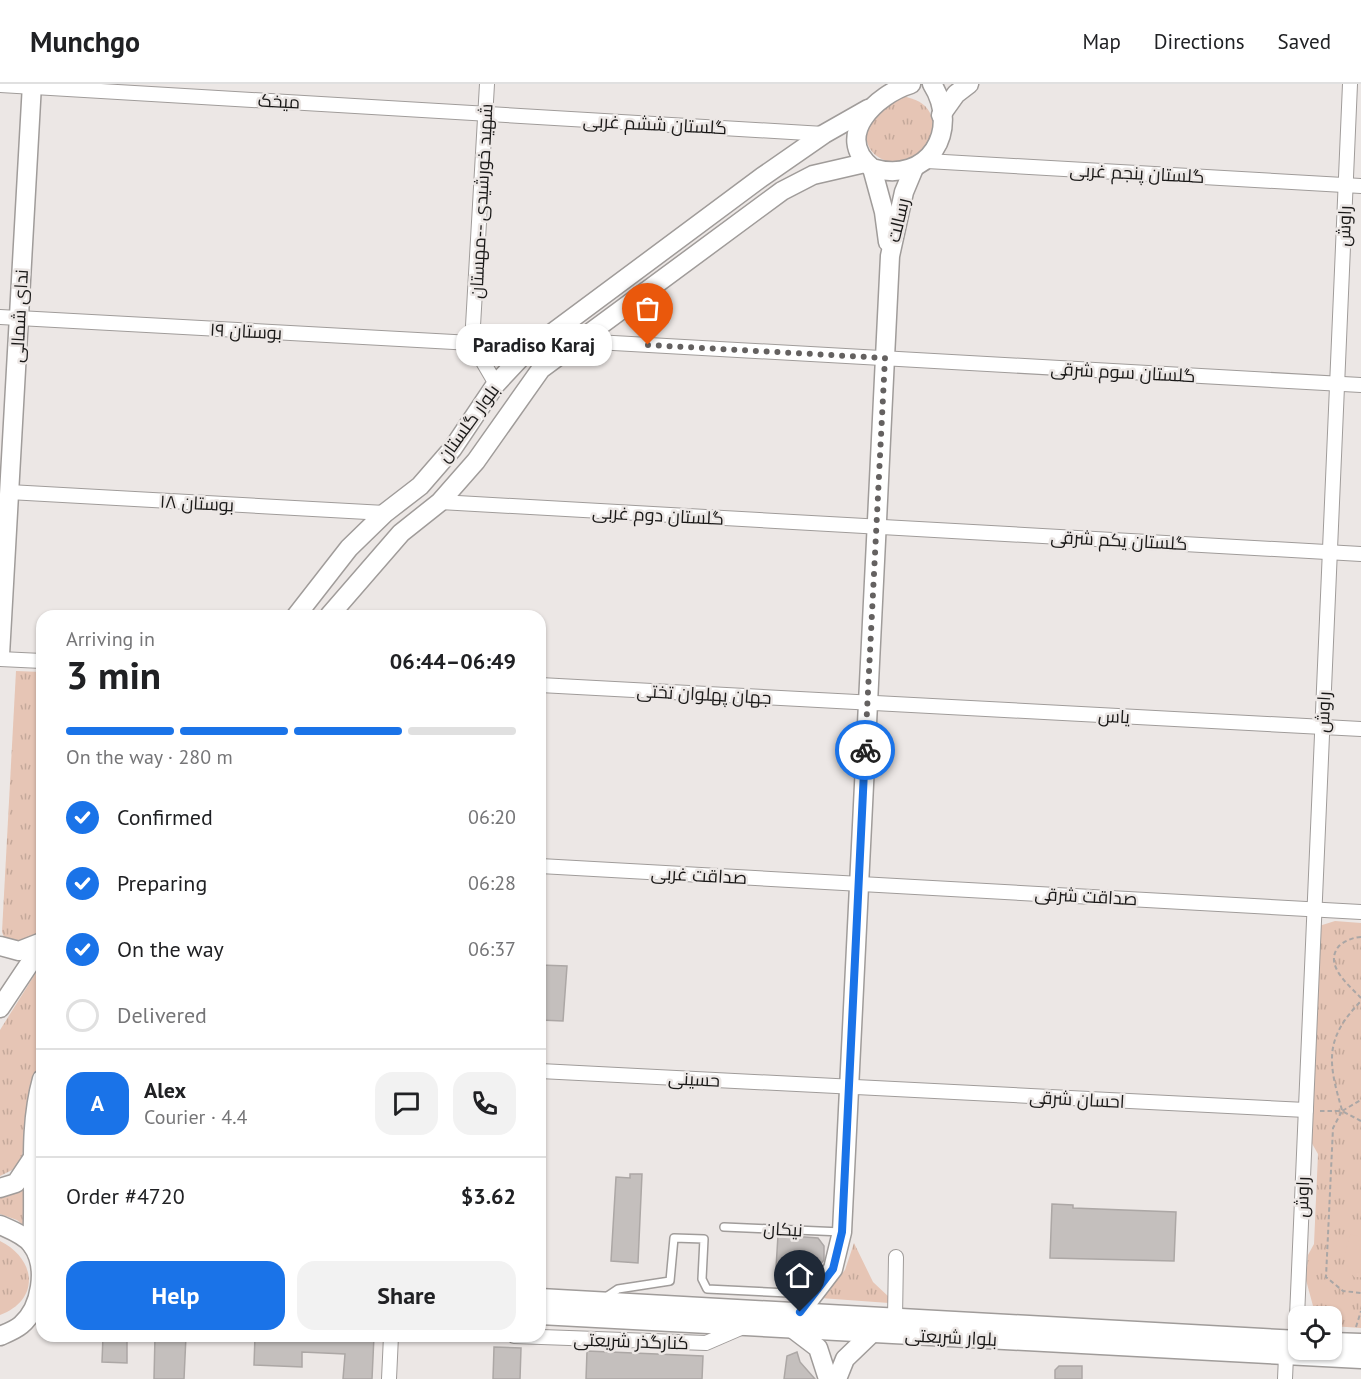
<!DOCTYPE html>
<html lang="en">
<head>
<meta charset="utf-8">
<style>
	body { margin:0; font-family:"PT Sans",Cairo,sans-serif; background:#f2f2f2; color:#202124; height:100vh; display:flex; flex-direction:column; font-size:22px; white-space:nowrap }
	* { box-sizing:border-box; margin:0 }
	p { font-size:20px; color:#757577 }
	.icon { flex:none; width:33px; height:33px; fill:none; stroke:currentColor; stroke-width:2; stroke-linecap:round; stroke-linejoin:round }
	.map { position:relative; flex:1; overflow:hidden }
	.panel { position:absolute; left:36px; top:526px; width:510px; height:732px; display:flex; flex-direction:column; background:#fff; border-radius:18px; box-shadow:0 2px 4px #0004 }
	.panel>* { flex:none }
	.tools { position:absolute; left:1288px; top:1222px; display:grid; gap:12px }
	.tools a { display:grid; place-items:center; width:54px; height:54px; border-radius:12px; background:#fff; box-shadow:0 2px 4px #0004; font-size:30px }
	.pin { position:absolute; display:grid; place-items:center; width:51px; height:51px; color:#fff; margin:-62px -26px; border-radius:50% 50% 50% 0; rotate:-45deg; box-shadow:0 0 6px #0007 }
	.pin .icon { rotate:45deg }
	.courier { position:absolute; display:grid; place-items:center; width:60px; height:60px; margin:-30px; border:4px solid #1a73e8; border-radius:50%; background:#fff; color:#222; box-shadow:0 2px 8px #0007 }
	.bubble { position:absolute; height:42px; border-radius:18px; background:#fff; box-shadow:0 2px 4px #0004; font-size:20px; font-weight:600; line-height:42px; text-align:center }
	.headline em { font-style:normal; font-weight:600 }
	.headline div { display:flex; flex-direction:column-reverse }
	.headline { display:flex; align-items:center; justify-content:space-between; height:102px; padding:0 30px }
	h1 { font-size:39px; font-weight:600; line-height:45px }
	.bar { display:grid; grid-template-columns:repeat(4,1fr); gap:9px 6px; align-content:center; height:72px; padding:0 30px }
	.bar i { height:8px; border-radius:4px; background:#e0e0e0 }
	.bar .active { background:#1a73e8 }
	.bar p { grid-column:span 4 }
	.line { display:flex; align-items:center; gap:15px; padding:0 30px; border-top:2px solid #e0e0e0 }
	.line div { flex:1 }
	.round { display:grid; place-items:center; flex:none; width:63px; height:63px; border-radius:18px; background:#f2f2f2 }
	ol { padding:0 30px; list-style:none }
	li { display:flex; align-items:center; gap:18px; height:66px }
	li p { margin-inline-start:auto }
	li .icon { padding:6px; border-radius:50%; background:#1a73e8; color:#fff; stroke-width:4 }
	li:last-child { color:#757577 }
	li i { width:33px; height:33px; border:3px solid #e0e0e0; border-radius:50% }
	.primary-button { display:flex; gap:12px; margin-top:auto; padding:12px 30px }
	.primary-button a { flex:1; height:69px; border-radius:18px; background:#1a73e8; color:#fff; font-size:24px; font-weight:600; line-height:69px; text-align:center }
	.primary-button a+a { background:#f2f2f2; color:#202124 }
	header { display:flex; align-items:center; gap:36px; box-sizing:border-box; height:84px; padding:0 30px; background:#fff; border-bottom:2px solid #e0e0e0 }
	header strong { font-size:28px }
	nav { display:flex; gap:33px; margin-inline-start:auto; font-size:21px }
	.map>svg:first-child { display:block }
	.grass { fill:url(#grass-tufts) }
	.pitch { fill:#e6c5b5 }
	.building { fill:#c4bfbd; stroke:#aca7a5; stroke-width:1.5 }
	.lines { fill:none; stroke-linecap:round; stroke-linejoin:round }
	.lane-casing { stroke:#a09c9a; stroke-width:10 }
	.street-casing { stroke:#a09c9a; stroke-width:16 }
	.secondary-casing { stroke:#a09c9a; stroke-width:21 }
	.path { stroke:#aaa6a5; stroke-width:2; stroke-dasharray:4.5 3; stroke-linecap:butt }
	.lane { stroke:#fff; stroke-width:7 }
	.street { stroke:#fff; stroke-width:14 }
	.secondary { stroke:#fff; stroke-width:18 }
	.done { stroke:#646160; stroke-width:6; stroke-dasharray:0 10.8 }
	.route { stroke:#1a73e8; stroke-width:8 }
	.labels { text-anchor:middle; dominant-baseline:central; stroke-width:5; stroke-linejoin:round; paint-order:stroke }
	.street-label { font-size:18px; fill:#1a1918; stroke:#ece7e5 }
</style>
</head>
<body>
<header>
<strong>Munchgo</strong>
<nav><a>Map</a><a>Directions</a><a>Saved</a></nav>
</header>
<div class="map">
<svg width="1361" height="1295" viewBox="0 0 1361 1295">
	<defs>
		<pattern id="grass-tufts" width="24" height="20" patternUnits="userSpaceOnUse" patternTransform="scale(1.5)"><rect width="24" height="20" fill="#e6c5b5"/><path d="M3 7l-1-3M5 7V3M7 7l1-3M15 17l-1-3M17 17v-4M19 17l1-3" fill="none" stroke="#c5a99b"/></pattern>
	</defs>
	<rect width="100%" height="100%" fill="#ece7e5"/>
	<!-- grass -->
	<g class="grass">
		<path d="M 901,12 C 932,17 935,33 933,60 L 906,82 C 878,77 863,70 866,38 Z"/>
		<polygon points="16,587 42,588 42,844 30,860 6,858 2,848"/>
		<polygon points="1335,837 1361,839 1361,1244 1332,1242 1332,1233 1316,1233 1306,1196 1308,1171 1314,1160 1318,1070 1306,1049 1319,842"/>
		<polygon points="42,879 42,974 20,1082 0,1092 0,946"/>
		<polygon points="29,1099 28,1145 17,1136 0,1130 0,1112 17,1109"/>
		<path d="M 0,1157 C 36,1175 41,1215 0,1231 Z"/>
		<polygon points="854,1159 873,1198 890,1214 889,1219 820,1214 845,1186"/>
	</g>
	<!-- pitch -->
	<polygon class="pitch" points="1350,1150 1361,1153 1361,1193 1354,1193 1344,1175"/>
	<!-- building -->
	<g class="building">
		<polygon points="540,881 567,882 563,937 540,936"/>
		<polygon points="630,1090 642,1090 638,1179 611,1177 616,1093 630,1094"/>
		<polygon points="1052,1120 1073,1121 1073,1124 1176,1128 1174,1177 1050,1174"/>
		<polygon points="778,1151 818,1154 824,1162 824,1176 818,1183 804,1187 776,1184"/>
		<polygon points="103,1252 127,1252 127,1279 102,1278"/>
		<polygon points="155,1252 186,1252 184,1295 154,1295"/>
		<polygon points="255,1252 374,1252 372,1295 343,1295 345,1270 302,1268 302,1283 254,1281"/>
		<polygon points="494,1263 521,1264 520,1295 493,1295"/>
		<polygon points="587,1267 703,1272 702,1295 586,1295"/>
		<polygon points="797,1268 800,1278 815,1295 784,1295 787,1272"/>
		<polygon points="1059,1282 1082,1282 1082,1295 1055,1295 1055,1286"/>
	</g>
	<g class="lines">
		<!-- lane casing -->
		<g class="lane-casing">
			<g id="lane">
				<polyline points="724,1143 842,1148"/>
				<polyline points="606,1213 618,1205 670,1197 674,1154 704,1155 702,1195 707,1205 810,1210"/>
			</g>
		</g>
		<!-- street casing -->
		<g class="street-casing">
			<g id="street">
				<polyline points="487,0 472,259 496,300"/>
				<polyline points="0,1 824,50"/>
				<polyline points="927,77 1361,102"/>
				<polyline points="0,233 472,259"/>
				<polyline points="578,257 1361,301"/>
				<polyline points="9,408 385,429"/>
				<polyline points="440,418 1361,470"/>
				<polyline points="0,575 42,577"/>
				<polyline points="540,601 1361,645"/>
				<polyline points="540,782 1361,828"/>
				<polyline points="540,987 1306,1026"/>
				<polyline points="895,1234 896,1173"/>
				<polyline points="514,1252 706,1259 743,1243"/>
				<polyline points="1296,1256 1350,0"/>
				<polyline points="389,1295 391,1252"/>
				<polyline points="1285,1295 1286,1272"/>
			</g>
		</g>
		<!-- secondary casing -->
		<g class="secondary-casing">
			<g id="secondary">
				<path d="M 911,0 C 877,10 832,52 872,84 C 929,101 961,46 932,0"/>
				<polyline points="941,31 956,10 969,0"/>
				<polyline points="872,84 884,128 888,158"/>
				<polyline points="296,532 349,464 385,429 420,402 453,364 496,300 524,270 762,93 824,50 868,25"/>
				<polyline points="329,532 401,449 440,418 476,377 541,285 782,107 813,91 865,79"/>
				<polyline points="0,571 32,0"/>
				<polyline points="0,862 19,867 42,858"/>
				<polyline points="0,924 42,861"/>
				<polyline points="0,1104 16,1099 32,1075"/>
				<path d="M 0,1141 C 11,1146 25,1151 32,1161 C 48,1183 41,1224 21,1241 C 15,1246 7,1249 0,1252"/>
				<path d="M 32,1161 C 36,1105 27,1049 42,995"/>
				<polyline points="540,1214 1299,1256"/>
				<polyline points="800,1228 833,1185 842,1148 890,172 904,108 914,84"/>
				<polyline points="540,1231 1361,1275"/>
				<polyline points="793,1245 818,1264 828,1295"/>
				<polyline points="1332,1258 1361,1259"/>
				<polyline points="837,1295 845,1275 872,1249"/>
			</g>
		</g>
		<!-- path -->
		<g class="path">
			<path d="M 1361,853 C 1354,853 1344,857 1339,862 C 1323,881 1349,901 1361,914"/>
			<path d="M 1342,1026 C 1328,978 1324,955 1361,917"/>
			<polyline points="1320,1027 1342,1027 1361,1016"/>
			<polyline points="1361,1037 1342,1027 1333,1044 1326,1193 1343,1207 1361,1209"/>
			<polyline points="1356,1243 1361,1227"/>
		</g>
		<!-- lane -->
		<use href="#lane" class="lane"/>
		<!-- street -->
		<use href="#street" class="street"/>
		<!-- secondary -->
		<use href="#secondary" class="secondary"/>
	</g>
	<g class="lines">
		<!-- done -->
		<polyline class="done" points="648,261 885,274 865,666"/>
		<!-- route -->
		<polyline class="route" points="800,1228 833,1185 842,1148 865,666"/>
	</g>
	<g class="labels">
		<!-- street labels -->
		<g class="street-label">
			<text transform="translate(279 17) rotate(3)">میخک</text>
			<text transform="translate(655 40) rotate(3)">گلستان ششم غربی</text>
			<text transform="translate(1137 89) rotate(3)">گلستان پنجم غربی</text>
			<text transform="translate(481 117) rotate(-87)">شهید خورشیدی --مهستان</text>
			<text transform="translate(898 136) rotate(-77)">رسالت</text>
			<text transform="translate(1344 142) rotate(-88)">راوش</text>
			<text transform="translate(19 232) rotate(-87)">ندای شمالی</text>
			<text transform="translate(246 247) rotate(3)">بوستان ۱۹</text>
			<text transform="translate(1123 288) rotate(3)">گلستان سوم شرقی</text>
			<text transform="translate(468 339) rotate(-54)">بلوار گلستان</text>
			<text transform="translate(197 419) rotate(3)">بوستان ۱۸</text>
			<text transform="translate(658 431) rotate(3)">گلستان دوم غربی</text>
			<text transform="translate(1119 456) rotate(3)">گلستان یکم شرقی</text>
			<text transform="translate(704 610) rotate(3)">جهان پهلوان تختی</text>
			<text transform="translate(1323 628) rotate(-87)">راوش</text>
			<text transform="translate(1114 632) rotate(3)">یاس</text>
			<text transform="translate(699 791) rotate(3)">صداقت غربی</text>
			<text transform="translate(1086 812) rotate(3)">صداقت شرقی</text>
			<text transform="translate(694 995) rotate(3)">حسینی</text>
			<text transform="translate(1077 1015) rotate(3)">احسان شرقی</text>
			<text transform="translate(1302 1113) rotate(-88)">راوش</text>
			<text transform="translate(783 1145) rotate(3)">نیکان</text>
			<text transform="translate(951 1253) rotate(3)">بلوار شریعتی</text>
			<text transform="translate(631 1257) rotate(2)">کنارگذر شریعتی</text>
		</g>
	</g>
</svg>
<div class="tools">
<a><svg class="icon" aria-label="locate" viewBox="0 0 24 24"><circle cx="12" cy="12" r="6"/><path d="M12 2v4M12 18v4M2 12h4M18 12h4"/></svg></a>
</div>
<div class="pin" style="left:648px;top:261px;background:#ea580c"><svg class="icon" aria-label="bag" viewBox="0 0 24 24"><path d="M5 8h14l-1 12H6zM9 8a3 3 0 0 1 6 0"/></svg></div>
<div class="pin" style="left:800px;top:1228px;background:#1f2937"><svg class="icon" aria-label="home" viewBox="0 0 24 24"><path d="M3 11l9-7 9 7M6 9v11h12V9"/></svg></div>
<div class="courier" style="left:865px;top:666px"><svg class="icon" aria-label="bike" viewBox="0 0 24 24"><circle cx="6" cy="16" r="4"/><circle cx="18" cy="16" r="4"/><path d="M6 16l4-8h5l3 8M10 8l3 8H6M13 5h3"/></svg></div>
<div class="bubble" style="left:456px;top:240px;width:156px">Paradiso Karaj</div>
<section class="panel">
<div class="headline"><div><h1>3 min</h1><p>Arriving in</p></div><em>06:44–06:49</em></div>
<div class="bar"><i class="active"></i><i class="active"></i><i class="active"></i><i></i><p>On the way · 280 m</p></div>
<ol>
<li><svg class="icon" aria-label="check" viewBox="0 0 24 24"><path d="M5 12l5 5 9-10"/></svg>Confirmed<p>06:20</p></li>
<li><svg class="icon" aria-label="check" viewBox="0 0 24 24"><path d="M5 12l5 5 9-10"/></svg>Preparing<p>06:28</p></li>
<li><svg class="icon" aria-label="check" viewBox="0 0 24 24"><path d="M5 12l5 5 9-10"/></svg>On the way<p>06:37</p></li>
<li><i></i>Delivered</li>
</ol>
<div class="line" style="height:108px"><b class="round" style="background:#1a73e8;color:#fff">A</b><div><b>Alex</b><p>Courier · 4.4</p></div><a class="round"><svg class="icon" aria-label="chat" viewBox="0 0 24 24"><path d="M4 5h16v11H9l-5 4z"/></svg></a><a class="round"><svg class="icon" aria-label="phone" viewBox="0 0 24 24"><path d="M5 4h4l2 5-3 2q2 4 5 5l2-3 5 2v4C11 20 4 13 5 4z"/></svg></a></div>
<div class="line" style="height:78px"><div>Order #4720</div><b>$3.62</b></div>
<div class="primary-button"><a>Help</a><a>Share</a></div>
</section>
</div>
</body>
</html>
